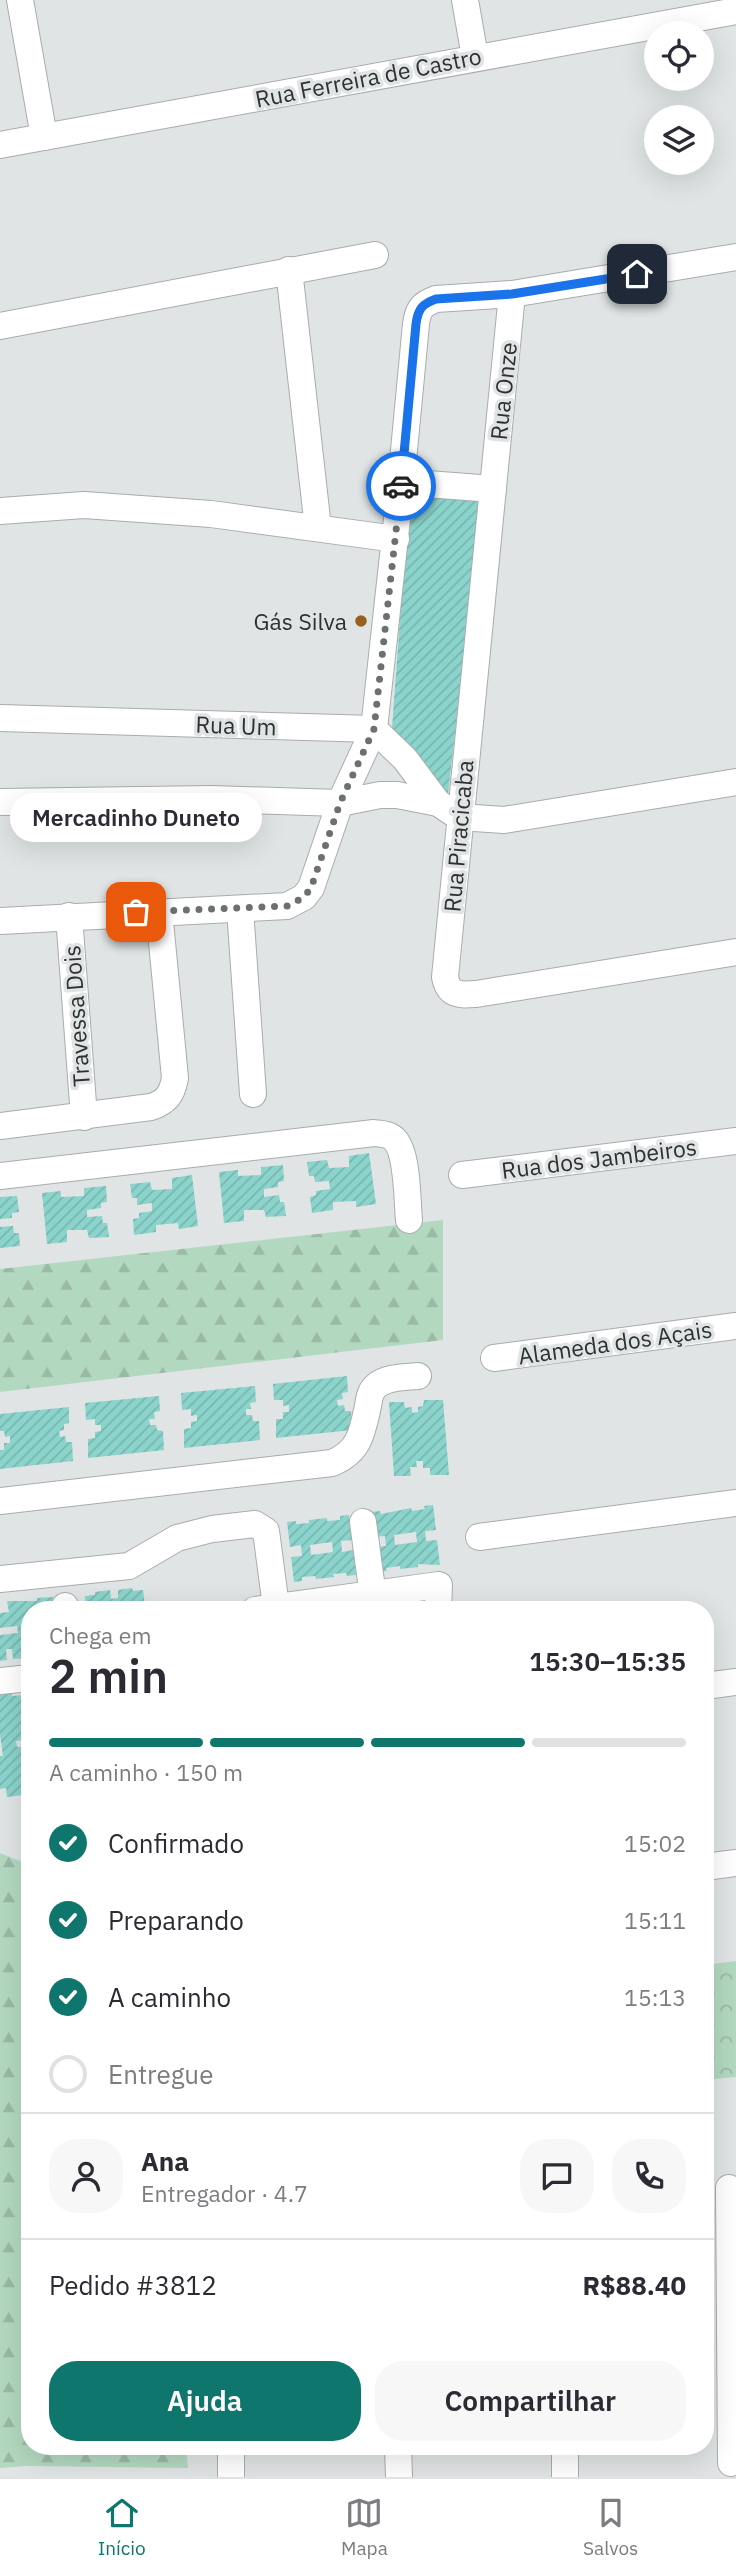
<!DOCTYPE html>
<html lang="pt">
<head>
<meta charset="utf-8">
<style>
	body { margin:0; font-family:"IBM Plex Sans",sans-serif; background:#f7f7f7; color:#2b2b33; height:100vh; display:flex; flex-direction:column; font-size:26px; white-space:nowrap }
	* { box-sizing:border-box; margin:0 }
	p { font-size:23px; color:#7c7c81 }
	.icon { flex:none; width:38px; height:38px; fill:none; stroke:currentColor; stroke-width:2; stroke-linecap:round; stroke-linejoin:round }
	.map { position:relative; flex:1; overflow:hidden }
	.details { position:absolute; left:21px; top:1601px; width:693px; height:854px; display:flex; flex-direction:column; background:#fff; border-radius:28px; box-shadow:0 7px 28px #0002 }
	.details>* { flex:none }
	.fabs { position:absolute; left:644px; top:21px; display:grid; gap:14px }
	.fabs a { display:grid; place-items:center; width:70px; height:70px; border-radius:50%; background:#fff; box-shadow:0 7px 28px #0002; font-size:35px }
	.pin { position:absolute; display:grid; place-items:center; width:60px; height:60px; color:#fff; margin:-30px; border-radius:14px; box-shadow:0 4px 10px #0006 }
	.courier { position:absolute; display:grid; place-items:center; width:70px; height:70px; margin:-35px; border:5px solid #1a73e8; border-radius:50%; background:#fff; color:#222; box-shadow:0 2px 9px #0007 }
	.bubble { position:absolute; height:49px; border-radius:24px; background:#fff; box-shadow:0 7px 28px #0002; font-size:23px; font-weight:600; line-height:49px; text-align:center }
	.overview em { font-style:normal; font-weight:600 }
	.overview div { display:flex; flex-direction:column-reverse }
	.overview { display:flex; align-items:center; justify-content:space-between; height:119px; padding:0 28px }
	h1 { font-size:46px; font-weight:600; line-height:52px }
	.bar { display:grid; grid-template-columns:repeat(4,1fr); gap:10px 7px; align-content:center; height:84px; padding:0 28px }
	.bar i { height:9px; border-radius:5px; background:#e1e1e2 }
	.bar .on { background:#0f766e }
	.bar p { grid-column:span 4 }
	.line { display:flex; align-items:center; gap:18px; padding:0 28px; border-top:2px solid #e1e1e2 }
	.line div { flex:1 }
	.round { display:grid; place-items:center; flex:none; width:74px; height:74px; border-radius:28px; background:#f7f7f7 }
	ol { padding:0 28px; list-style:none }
	li { display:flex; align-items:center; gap:21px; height:77px }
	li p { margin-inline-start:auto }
	li .icon { padding:7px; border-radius:50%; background:#0f766e; color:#fff; stroke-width:4 }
	li:last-child { color:#7c7c81 }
	li i { width:38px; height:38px; border:4px solid #e1e1e2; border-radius:50% }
	.cta { display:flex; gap:14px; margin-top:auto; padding:14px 28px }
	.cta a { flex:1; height:80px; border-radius:28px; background:#0f766e; color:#fff; font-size:28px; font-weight:600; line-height:80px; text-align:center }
	.cta a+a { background:#f7f7f7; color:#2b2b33 }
	.tabs { display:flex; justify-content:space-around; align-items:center; height:98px; border-top:2px solid #e1e1e2; background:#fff; font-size:19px; color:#7c7c81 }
	.tabs a { display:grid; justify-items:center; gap:4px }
	.tabs .on { color:#0f766e }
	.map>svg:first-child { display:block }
	.forest { fill:url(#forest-firs) }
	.park { fill:url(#park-crowns) }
	.building { fill:url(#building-hatch); fill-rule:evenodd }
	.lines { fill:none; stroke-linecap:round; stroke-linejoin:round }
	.minor-casing { stroke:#a8acad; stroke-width:28 }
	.minor { stroke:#fff; stroke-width:26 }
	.done { stroke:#6d7070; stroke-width:7; stroke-dasharray:0 12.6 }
	.route { stroke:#1a73e8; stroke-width:9 }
	.poi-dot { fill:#99601d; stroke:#e0e4e5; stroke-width:2.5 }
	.labels { text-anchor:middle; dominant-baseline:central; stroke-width:7; stroke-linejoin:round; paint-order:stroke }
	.street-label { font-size:23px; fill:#2f3131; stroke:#e0e4e5 }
	.poi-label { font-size:23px; fill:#2f3131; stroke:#e0e4e5; text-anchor:end }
</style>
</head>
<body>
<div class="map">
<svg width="736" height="2477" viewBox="0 0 736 2477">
	<defs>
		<pattern id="forest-firs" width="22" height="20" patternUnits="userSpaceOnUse" patternTransform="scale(1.75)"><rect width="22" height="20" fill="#b3d8c0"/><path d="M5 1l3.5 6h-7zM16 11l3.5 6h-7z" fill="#9abaa5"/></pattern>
		<pattern id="park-crowns" width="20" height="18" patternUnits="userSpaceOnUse" patternTransform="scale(1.75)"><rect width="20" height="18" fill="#b3d8c0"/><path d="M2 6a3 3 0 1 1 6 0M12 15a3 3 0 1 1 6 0" fill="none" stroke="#9abaa5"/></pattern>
		<pattern id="building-hatch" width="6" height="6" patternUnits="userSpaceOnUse" patternTransform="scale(1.75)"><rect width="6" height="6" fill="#8bd4cc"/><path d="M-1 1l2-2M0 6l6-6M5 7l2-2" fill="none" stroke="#78b6b0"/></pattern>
	</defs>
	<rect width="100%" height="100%" fill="#e0e4e5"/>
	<!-- forest -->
	<g class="forest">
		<polygon points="443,1220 443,1340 0,1392 0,1269"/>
		<polygon points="0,1853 30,1865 30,2446 186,2447 188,2468 27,2466 0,2468"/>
	</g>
	<!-- park -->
	<polygon class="park" points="736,1961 736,2077 705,2080 705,1965"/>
	<!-- building -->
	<g class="building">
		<polygon points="409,496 482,499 448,794 392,728"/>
		<polygon points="369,1153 376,1204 356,1207 356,1201 333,1202 333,1210 312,1213 310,1197 316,1195 316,1191 330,1189 329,1181 315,1182 314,1176 309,1176 307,1162 327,1160 329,1168 349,1167 349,1156"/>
		<polygon points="283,1165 284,1181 278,1182 278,1187 264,1189 264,1197 279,1195 280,1202 284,1202 286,1216 266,1217 264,1210 244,1210 244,1221 224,1223 219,1172 238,1170 238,1176 261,1175 261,1167"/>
		<polygon points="192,1175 198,1226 179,1229 178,1223 156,1225 156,1232 134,1235 133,1219 139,1218 139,1213 152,1211 152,1203 137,1205 137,1198 132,1198 130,1184 150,1182 152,1190 172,1189 172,1178"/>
		<polygon points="106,1186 107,1202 101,1203 101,1208 87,1210 87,1217 102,1216 103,1223 107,1223 109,1237 89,1238 87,1230 67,1230 67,1242 47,1244 42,1193 61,1191 61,1197 84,1196 84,1188"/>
		<polygon points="17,1196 19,1212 12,1213 12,1218 0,1219 0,1197"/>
		<polygon points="13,1226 14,1233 19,1233 20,1246 0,1248 0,1227"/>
		<polygon points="347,1376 348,1392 342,1393 343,1399 337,1400 338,1406 344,1405 345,1411 351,1411 352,1430 276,1438 276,1419 283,1419 283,1412 289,1412 289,1405 283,1406 283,1400 274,1400 273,1384"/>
		<polygon points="255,1386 256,1402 250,1403 251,1409 246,1409 246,1415 252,1415 253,1421 259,1421 260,1440 184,1448 184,1429 191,1428 191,1422 197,1421 197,1415 191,1416 191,1409 182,1410 181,1393"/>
		<polygon points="159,1396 160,1411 154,1412 155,1419 149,1419 150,1425 156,1425 157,1430 163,1431 164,1450 88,1458 88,1439 95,1438 95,1432 101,1431 101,1425 95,1425 95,1419 86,1420 85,1403"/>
		<polygon points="424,1400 443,1400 449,1475 430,1475 430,1468 423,1468 423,1461 416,1461 417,1467 410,1467 411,1476 394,1476 389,1402 404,1402 405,1408 412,1407 412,1413 418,1412 418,1407 423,1406"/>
		<polygon points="69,1407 69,1423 64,1424 64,1430 59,1431 60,1437 65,1436 66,1442 72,1442 73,1461 0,1469 0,1450 4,1450 4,1443 10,1443 10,1436 5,1437 4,1431 0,1431 0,1414"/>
		<path d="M 433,1505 L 436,1530 L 425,1531 L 426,1541 L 437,1540 L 440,1565 L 418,1564 L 418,1567 L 400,1569 L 400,1566 L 386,1568 L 387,1571 L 378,1572 L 375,1547 L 386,1546 L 385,1536 L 374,1537 L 371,1512 L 380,1511 L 381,1514 L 411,1508 L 412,1511 L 425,1509 L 424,1506 ZM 416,1532 L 417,1542 L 395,1545 L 394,1535 Z"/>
		<path d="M 349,1515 L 352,1540 L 341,1541 L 342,1552 L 353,1550 L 356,1575 L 347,1576 L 346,1573 L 333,1574 L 334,1577 L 316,1579 L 315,1576 L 302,1577 L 302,1581 L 294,1582 L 291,1557 L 302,1556 L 301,1545 L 290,1547 L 287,1522 L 296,1521 L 296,1524 L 309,1523 L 309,1520 L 327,1518 L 327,1521 L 340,1520 L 340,1516 ZM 332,1542 L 333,1552 L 311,1555 L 310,1545 Z"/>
		<polygon points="132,1588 133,1591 143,1590 145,1606 142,1606 142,1610 86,1610 85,1596 95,1595 95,1592 110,1590 111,1599 118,1598 118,1590"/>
		<polygon points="53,1597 54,1607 57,1610 30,1610 29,1658 13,1659 12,1649 6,1649 7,1660 0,1661 0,1635 18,1633 17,1626 0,1628 0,1613 9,1612 7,1601 37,1601 37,1598"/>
		<polygon points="12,1693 12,1696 23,1695 24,1711 21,1711 27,1740 16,1741 17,1747 28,1746 29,1762 26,1762 27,1776 30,1775 30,1791 22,1792 22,1795 7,1797 6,1788 0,1789 0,1756 3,1756 0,1735 0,1694"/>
	</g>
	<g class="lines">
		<!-- minor casing -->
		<g class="minor-casing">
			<g id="minor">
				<polyline points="20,0 44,137"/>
				<polyline points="465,0 475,57"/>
				<polyline points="0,145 736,11"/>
				<polyline points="289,270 318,528"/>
				<path d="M 512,294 L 445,977 C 449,996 459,995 476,994 L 736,952"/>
				<polyline points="0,326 375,255"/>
				<path d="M 401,482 L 416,324 C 418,309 422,304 436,299 L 512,294 L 736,257"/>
				<polyline points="0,511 84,505 211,514 396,539"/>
				<polyline points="0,718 374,729 405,759 438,803"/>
				<polyline points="0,802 211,799 340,803 380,795 397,795 438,803 459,817 504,820 736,782"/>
				<polyline points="240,909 253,1094"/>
				<polyline points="69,916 84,1117"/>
				<polyline points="0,921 287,906 304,897 311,888 340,803 374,729 401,482 493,489"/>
				<path d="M 0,1126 L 151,1107 C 166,1102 172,1095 175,1078 L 159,911"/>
				<polyline points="462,1175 736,1141"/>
				<path d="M 0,1176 L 374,1133 C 381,1134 389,1134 394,1139 C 408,1152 407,1200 409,1220"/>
				<polyline points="494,1358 736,1326"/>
				<path d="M 0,1501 L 332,1463 C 360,1451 362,1433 368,1406 C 369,1399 370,1391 376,1386 C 386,1377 405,1377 418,1376"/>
				<polyline points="363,1522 373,1596"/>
				<polyline points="479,1537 736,1503"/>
				<polyline points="0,1579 129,1566 177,1538 212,1529 255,1524 266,1531 276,1607"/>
				<polyline points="65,1606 66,1610"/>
				<polyline points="255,1610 439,1585 438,1610"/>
				<polyline points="0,1681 30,1678"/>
				<polyline points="705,1686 736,1682"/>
				<polyline points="705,1867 736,1863"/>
				<polyline points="729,2188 731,2463"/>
				<polyline points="231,2446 231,2477"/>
				<polyline points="398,2446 399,2477"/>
				<polyline points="565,2446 565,2477"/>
			</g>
		</g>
		<!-- minor -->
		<use href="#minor" class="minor"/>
	</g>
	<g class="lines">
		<!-- done -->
		<polyline class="done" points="136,912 288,906 304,897 311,888 340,803 374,729 401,486"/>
		<!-- route -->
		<path class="route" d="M 401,486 L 416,324 C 418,309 422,304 436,299 L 512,294 L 637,274"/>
	</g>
	<!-- markers -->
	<circle class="poi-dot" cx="361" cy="621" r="7"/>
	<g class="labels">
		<!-- street labels -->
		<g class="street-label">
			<text transform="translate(368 77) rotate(-11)">Rua Ferreira de Castro</text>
			<text transform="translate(503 391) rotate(-84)">Rua Onze</text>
			<text transform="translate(236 725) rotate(2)">Rua Um</text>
			<text transform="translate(458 836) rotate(-85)">Rua Piracicaba</text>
			<text transform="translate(76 1016) rotate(-94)">Travessa Dois</text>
			<text transform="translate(599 1158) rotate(-7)">Rua dos Jambeiros</text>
			<text transform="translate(615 1342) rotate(-8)">Alameda dos Açais</text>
		</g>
		<!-- poi labels -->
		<g class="poi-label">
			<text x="347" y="621">Gás Silva</text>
		</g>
	</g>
</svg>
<div class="fabs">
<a><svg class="icon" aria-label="locate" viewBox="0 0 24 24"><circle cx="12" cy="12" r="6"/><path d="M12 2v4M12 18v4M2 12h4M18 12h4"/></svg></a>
<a><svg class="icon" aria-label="layers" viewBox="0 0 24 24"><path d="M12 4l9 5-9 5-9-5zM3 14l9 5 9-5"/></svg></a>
</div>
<div class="pin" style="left:136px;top:912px;background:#ea580c"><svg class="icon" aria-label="bag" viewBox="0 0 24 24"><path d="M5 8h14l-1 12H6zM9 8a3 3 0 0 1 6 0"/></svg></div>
<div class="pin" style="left:637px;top:274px;background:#1f2937"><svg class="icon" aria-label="home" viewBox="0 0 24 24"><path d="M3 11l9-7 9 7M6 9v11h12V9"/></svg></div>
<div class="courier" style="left:401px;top:486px"><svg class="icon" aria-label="car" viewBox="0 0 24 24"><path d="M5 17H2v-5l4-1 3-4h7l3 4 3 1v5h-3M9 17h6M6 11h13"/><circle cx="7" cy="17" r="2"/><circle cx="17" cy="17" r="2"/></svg></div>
<div class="bubble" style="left:10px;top:793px;width:252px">Mercadinho Duneto</div>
<section class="details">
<div class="overview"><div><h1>2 min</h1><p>Chega em</p></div><em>15:30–15:35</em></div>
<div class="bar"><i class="on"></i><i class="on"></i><i class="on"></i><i></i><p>A caminho · 150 m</p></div>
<ol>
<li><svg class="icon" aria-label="check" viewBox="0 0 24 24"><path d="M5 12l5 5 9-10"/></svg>Confirmado<p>15:02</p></li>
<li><svg class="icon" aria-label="check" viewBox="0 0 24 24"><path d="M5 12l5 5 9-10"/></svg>Preparando<p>15:11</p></li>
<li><svg class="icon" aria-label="check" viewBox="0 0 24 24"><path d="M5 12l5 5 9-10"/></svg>A caminho<p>15:13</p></li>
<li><i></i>Entregue</li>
</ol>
<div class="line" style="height:126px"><a class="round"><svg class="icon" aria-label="person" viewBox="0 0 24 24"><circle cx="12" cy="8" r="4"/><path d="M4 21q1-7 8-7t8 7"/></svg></a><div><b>Ana</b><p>Entregador · 4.7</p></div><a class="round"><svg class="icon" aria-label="chat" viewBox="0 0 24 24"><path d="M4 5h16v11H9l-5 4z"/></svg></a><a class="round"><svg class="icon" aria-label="phone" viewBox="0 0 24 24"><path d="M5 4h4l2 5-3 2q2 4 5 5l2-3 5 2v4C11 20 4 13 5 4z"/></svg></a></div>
<div class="line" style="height:91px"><div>Pedido #3812</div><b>R$88.40</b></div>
<div class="cta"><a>Ajuda</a><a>Compartilhar</a></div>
</section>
</div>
<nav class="tabs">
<a class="on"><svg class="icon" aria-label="home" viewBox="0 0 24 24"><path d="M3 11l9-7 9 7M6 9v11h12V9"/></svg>Início</a>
<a><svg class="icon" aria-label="map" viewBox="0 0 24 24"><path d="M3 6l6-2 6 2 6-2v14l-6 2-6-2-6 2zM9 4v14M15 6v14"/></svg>Mapa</a>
<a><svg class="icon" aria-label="saved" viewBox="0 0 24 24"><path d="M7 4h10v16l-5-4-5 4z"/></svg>Salvos</a>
</nav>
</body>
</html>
